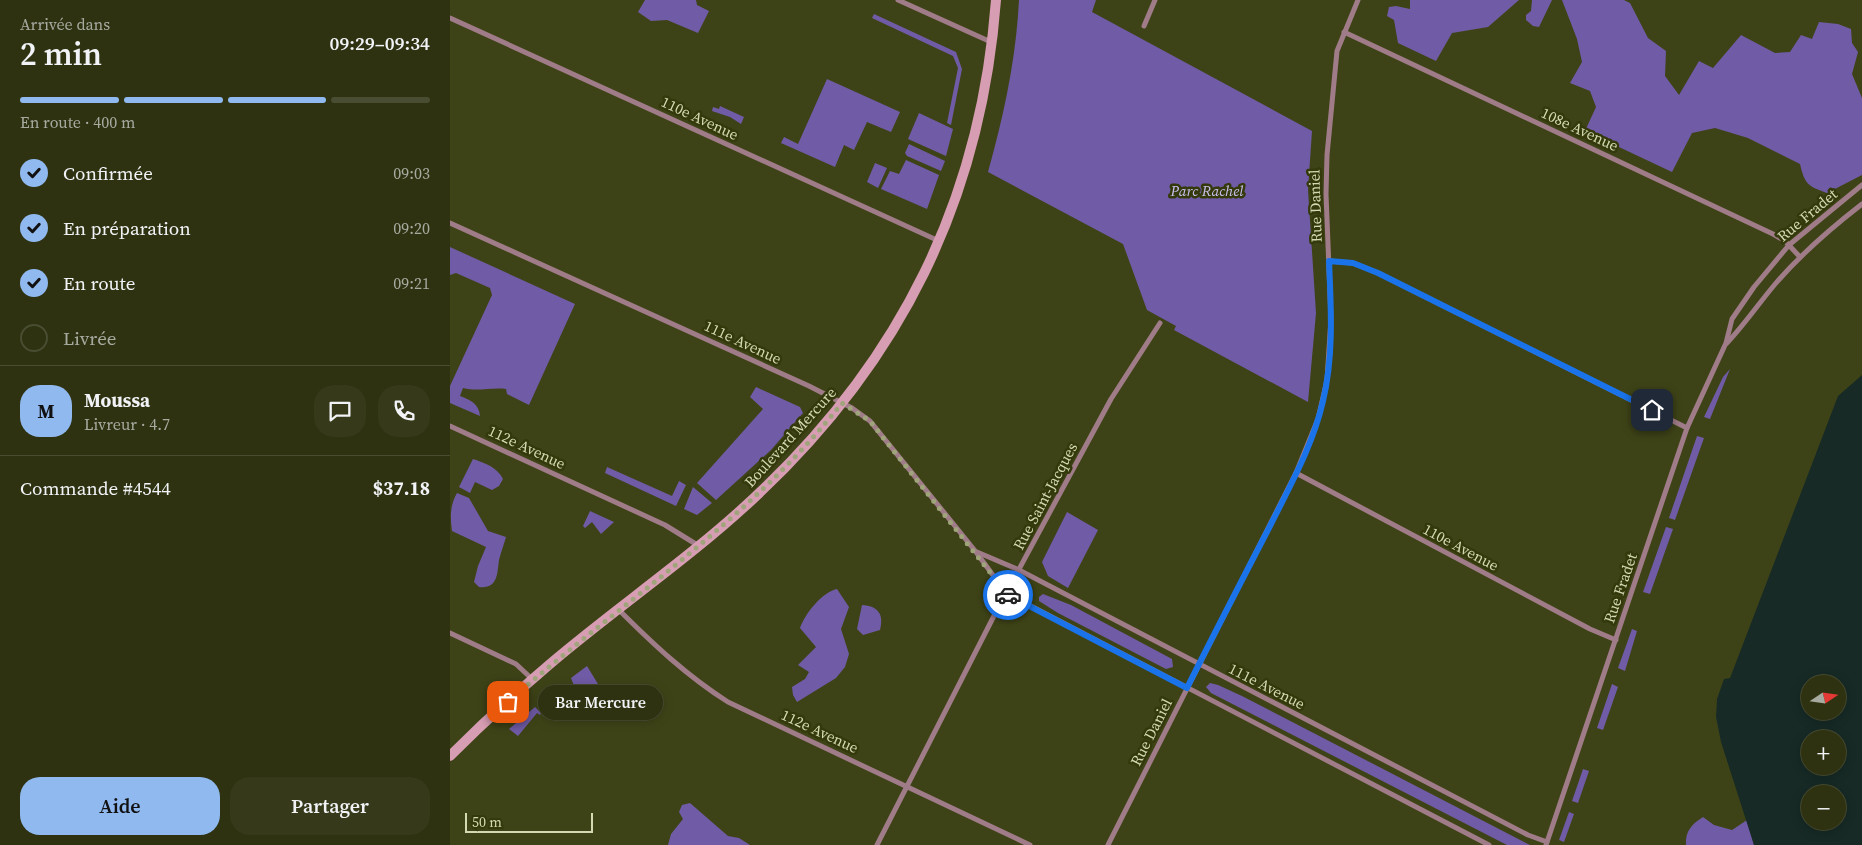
<!DOCTYPE html>
<html lang="fr">
<head>
<meta charset="utf-8">
<style>
	body { margin:0; font-family:"Source Serif 4",serif; background:#363a1a; color:#f1f3f6; height:100vh; display:flex; flex-direction:column; font-size:19px; white-space:nowrap }
	* { box-sizing:border-box; margin:0 }
	p { font-size:16px; color:#a7aa9f }
	.icon { flex:none; width:28px; height:28px; fill:none; stroke:currentColor; stroke-width:2; stroke-linecap:round; stroke-linejoin:round }
	.map { position:relative; flex:1; overflow:hidden }
	.sheet { display:flex; flex-direction:column; background:#2e3211; width:450px }
	.sheet>* { flex:none }
	.needle { width:32px; rotate:77deg }
	.controls { position:absolute; left:1351px; top:675px; display:grid; gap:10px }
	.controls a { display:grid; place-items:center; width:45px; height:45px; border-radius:50%; background:#2e3211; box-shadow:0 2px 12px #0003,0 0 0 1px #494d31; font-size:25px }
	.scale { position:absolute; left:15px; bottom:12px; width:128px; box-sizing:border-box; padding-left:5px; border:2px solid #d3d9b1; border-top:0; font-size:14px; line-height:18px; white-space:nowrap; color:#d3d9b1; -webkit-text-stroke:4px #34390b; paint-order:stroke }
	.pin { position:absolute; display:grid; place-items:center; width:42px; height:42px; color:#fff; margin:-21px; border-radius:10px; box-shadow:0 2px 8px #0006 }
	.courier { position:absolute; display:grid; place-items:center; width:50px; height:50px; margin:-25px; border:4px solid #1a73e8; border-radius:50%; background:#fff; color:#222; box-shadow:0 1px 6px #0007 }
	.bubble { position:absolute; height:35px; border-radius:18px; background:#2e3211; box-shadow:0 2px 12px #0003,0 0 0 1px #494d31; font-size:16px; font-weight:600; line-height:35px; text-align:center }
	.head em { font-style:normal; font-weight:600 }
	.head div { display:flex; flex-direction:column-reverse }
	.head { display:flex; align-items:center; justify-content:space-between; height:85px; padding:0 20px }
	h1 { font-size:32px; font-weight:600; line-height:38px }
	.bar { display:grid; grid-template-columns:repeat(4,1fr); gap:8px 5px; align-content:center; height:60px; padding:0 20px }
	.bar i { height:6px; border-radius:4px; background:#494d31 }
	.bar .on { background:#90b9f0 }
	.bar p { grid-column:span 4 }
	.line { display:flex; align-items:center; gap:12px; padding:0 20px; border-top:1px solid #494d31 }
	.line div { flex:1 }
	.round { display:grid; place-items:center; flex:none; width:52px; height:52px; border-radius:20px; background:#363a1a }
	ol { padding:0 20px; list-style:none }
	li { display:flex; align-items:center; gap:15px; height:55px }
	li p { margin-inline-start:auto }
	li .icon { padding:5px; border-radius:50%; background:#90b9f0; color:#111; stroke-width:4 }
	li:last-child { color:#a7aa9f }
	li i { width:28px; height:28px; border:2px solid #494d31; border-radius:50% }
	.primary-button { display:flex; gap:10px; margin-top:auto; padding:10px 20px }
	.primary-button a { flex:1; height:58px; border-radius:20px; background:#90b9f0; color:#111; font-size:20px; font-weight:600; line-height:58px; text-align:center }
	.primary-button a+a { background:#363a1a; color:#f1f3f6 }
	main { display:flex; flex:1; min-height:0 }
	.map>svg:first-child { display:block }
	.green { fill:#705ba6 }
	.water { fill:#172a25; fill-rule:evenodd }
	.lines { fill:none; stroke-linecap:round; stroke-linejoin:round }
	.street { stroke:#a07c89; stroke-width:5 }
	.secondary { stroke:#d79db2; stroke-width:10 }
	.done { stroke:#9fa47b; stroke-width:5; stroke-dasharray:0 9 }
	.route { stroke:#1a73e8; stroke-width:6 }
	.labels { text-anchor:middle; dominant-baseline:central; stroke-width:5; stroke-linejoin:round; paint-order:stroke }
	.street-label { font-size:15px; fill:#d3d9b1; stroke:#34390b }
	.park-label { font-size:15px; font-style:italic; fill:#c9bfed; stroke:#34390b }
</style>
</head>
<body>
<main>
<section class="sheet">
<div class="head"><div><h1>2 min</h1><p>Arrivée dans</p></div><em>09:29–09:34</em></div>
<div class="bar"><i class="on"></i><i class="on"></i><i class="on"></i><i></i><p>En route · 400 m</p></div>
<ol>
<li><svg class="icon" aria-label="check" viewBox="0 0 24 24"><path d="M5 12l5 5 9-10"/></svg>Confirmée<p>09:03</p></li>
<li><svg class="icon" aria-label="check" viewBox="0 0 24 24"><path d="M5 12l5 5 9-10"/></svg>En préparation<p>09:20</p></li>
<li><svg class="icon" aria-label="check" viewBox="0 0 24 24"><path d="M5 12l5 5 9-10"/></svg>En route<p>09:21</p></li>
<li><i></i>Livrée</li>
</ol>
<div class="line" style="height:90px"><b class="round" style="background:#90b9f0;color:#111">M</b><div><b>Moussa</b><p>Livreur · 4.7</p></div><a class="round"><svg class="icon" aria-label="chat" viewBox="0 0 24 24"><path d="M4 5h16v11H9l-5 4z"/></svg></a><a class="round"><svg class="icon" aria-label="phone" viewBox="0 0 24 24"><path d="M5 4h4l2 5-3 2q2 4 5 5l2-3 5 2v4C11 20 4 13 5 4z"/></svg></a></div>
<div class="line" style="height:65px"><div>Commande #4544</div><b>$37.18</b></div>
<div class="primary-button"><a>Aide</a><a>Partager</a></div>
</section>
<div class="map">
<svg width="1412" height="845" viewBox="0 0 1412 845">
	<rect width="100%" height="100%" fill="#3e4317"/>
	<!-- green -->
	<g class="green">
		<polygon points="195,0 246,0 247,5 259,11 248,33 217,20 201,21 188,12"/>
		<path d="M 569,0 L 646,0 L 642,12 L 862,131 L 858,190 L 866,313 L 858,402 L 724,330 L 726,326 L 697,310 L 673,244 L 538,172 C 554,115 566,59 569,0 Z"/>
		<polygon points="960,0 1069,0 1038,27 1002,33 986,61 948,43 944,20 937,16 939,7 946,6 960,9"/>
		<polygon points="1082,0 1102,0 1089,27 1083,26 1076,20 1076,15 1081,11"/>
		<path d="M 1112,0 L 1174,0 L 1180,3 L 1198,38 L 1216,51 L 1215,76 L 1229,95 L 1249,61 L 1263,68 L 1291,35 L 1325,53 L 1340,52 L 1351,35 L 1362,39 L 1369,22 L 1388,24 L 1401,29 L 1402,43 L 1408,52 L 1402,74 L 1412,98 L 1412,175 L 1377,193 C 1358,186 1355,185 1350,164 L 1298,138 L 1265,128 L 1242,133 L 1222,172 L 1135,131 L 1146,107 L 1140,91 L 1120,83 L 1132,62 L 1127,39 Z"/>
		<polygon points="424,14 506,52 512,69 501,125 497,123 508,68 503,56 422,18"/>
		<polygon points="377,79 450,112 441,132 417,122 404,150 394,145 385,167 331,143 334,137 348,144"/>
		<polygon points="270,106 294,117 291,124 280,117 262,111 263,107 269,109"/>
		<polygon points="469,113 503,129 496,156 458,139"/>
		<polygon points="459,144 495,161 491,171 457,156 455,153"/>
		<polygon points="456,160 489,175 477,209 431,189 440,171 449,174"/>
		<polygon points="425,163 437,168 428,188 417,182"/>
		<path d="M 0,247 L 125,304 L 79,405 L 57,394 L 56,389 C 41,387 28,392 13,388 L 10,396 C 21,400 29,404 30,416 L 0,403 L 0,386 L 42,295 L 40,288 L 6,273 L 0,275 Z"/>
		<polygon points="1280,369 1260,419 1254,417 1273,377"/>
		<polygon points="306,387 350,407 353,413 321,450 266,500 247,483 313,409 300,397"/>
		<polygon points="1247,436 1254,438 1225,520 1219,518"/>
		<path d="M 23,459 C 35,463 47,467 53,479 L 49,486 L 42,490 L 25,482 L 20,493 L 9,487 Z"/>
		<polygon points="157,467 222,496 229,481 236,485 226,506 155,473"/>
		<polygon points="243,487 262,503 247,515 234,509"/>
		<path d="M 7,493 L 19,498 L 38,531 L 56,537 C 54,544 51,552 49,560 C 47,574 48,589 29,587 L 24,582 L 28,566 L 36,547 L 2,531 C 0,517 0,505 7,493 Z"/>
		<polygon points="140,511 164,522 151,534 142,522 135,528 133,526"/>
		<polygon points="617,512 648,530 618,588 598,576 592,562"/>
		<polygon points="1216,527 1223,529 1200,594 1193,592"/>
		<path d="M 387,589 L 399,607 L 391,629 L 399,654 L 395,667 L 386,678 L 347,702 L 343,695 L 342,687 L 355,679 L 359,672 L 348,665 L 366,647 L 350,628 C 355,614 372,592 387,589 Z"/>
		<polygon points="593,594 621,605 722,659 723,667 716,669 608,613 589,601 589,597"/>
		<path d="M 412,605 C 428,606 434,614 430,630 L 413,635 L 407,629 Z"/>
		<polygon points="1182,629 1187,631 1175,671 1168,668"/>
		<polygon points="137,666 148,684 146,694 139,699 128,696 121,678"/>
		<polygon points="760,683 768,685 792,696 1080,845 1057,845 761,693 756,687"/>
		<polygon points="1162,684 1168,687 1153,730 1147,728"/>
		<polygon points="85,707 91,713 90,715 87,713 68,736 59,729"/>
		<polygon points="1133,769 1139,771 1128,803 1122,801"/>
		<polygon points="240,803 278,836 289,838 300,845 218,845 221,834 233,819 229,812 232,805"/>
		<polygon points="1119,812 1124,814 1114,842 1109,840"/>
		<path d="M 1253,817 L 1264,825 L 1282,830 L 1297,820 L 1304,845 L 1236,845 C 1235,831 1242,824 1253,817 Z"/>
	</g>
	<!-- water -->
	<path class="water" d="M 1412,375 L 1412,845 L 1304,845 L 1271,742 L 1266,717 L 1267,699 L 1274,679 L 1280,678 L 1388,396 ZM 1360,684 L 1388,684 L 1388,711 L 1360,711 ZM 1360,739 L 1388,739 L 1388,766 L 1360,766 ZM 1360,794 L 1388,794 L 1388,821 L 1360,821 Z"/>
	<g class="lines">
		<!-- street -->
		<g class="street">
			<polyline points="448,0 541,42"/>
			<polyline points="0,18 489,241"/>
			<polyline points="694,26 705,0"/>
			<polyline points="894,32 1323,234 1335,241 1350,257"/>
			<polyline points="0,223 359,386 402,408 420,421 526,552 556,593 1039,845"/>
			<polyline points="879,261 903,263 928,273 1237,428"/>
			<path d="M 1277,343 C 1295,324 1309,303 1326,283 C 1352,253 1381,228 1412,204"/>
			<polyline points="0,426 215,525 249,546"/>
			<polyline points="846,473 1140,629 1166,640"/>
			<polyline points="527,552 569,570 1078,835 1097,842"/>
			<path d="M 169,610 C 203,644 237,676 278,702 L 580,845"/>
			<polyline points="0,633 66,664 83,680"/>
			<polyline points="427,845 548,608 661,399 710,323"/>
			<polyline points="658,845 846,473 868,419 877,380 881,319 876,194 877,155 887,51 908,0"/>
			<polyline points="1096,845 1237,428 1276,343 1282,319 1304,287 1339,245 1412,185"/>
		</g>
		<!-- secondary -->
		<path class="secondary" d="M 0,756 C 32,724 66,693 100,664 C 167,607 240,558 304,498 C 450,362 531,200 546,0"/>
	</g>
	<g class="lines">
		<!-- done -->
		<path class="done" d="M 58,702 C 170,603 299,521 392,403 L 420,421 L 558,595"/>
		<!-- route -->
		<path class="route" d="M 558,595 L 737,688 C 764,634 792,580 820,526 C 840,486 863,445 873,401 C 884,355 881,307 879,261 L 903,263 L 928,273 L 1202,410"/>
	</g>
	<g class="labels">
		<!-- street labels -->
		<g class="street-label">
			<text transform="translate(250 118) rotate(25)">110e Avenue</text>
			<text transform="translate(1130 129) rotate(25)">108e Avenue</text>
			<text transform="translate(865 206) rotate(-92)">Rue Daniel</text>
			<text transform="translate(1357 215) rotate(-40)">Rue Fradet</text>
			<text transform="translate(293 342) rotate(25)">111e Avenue</text>
			<text transform="translate(340 437) rotate(-48)">Boulevard Mercure</text>
			<text transform="translate(77 447) rotate(25)">112e Avenue</text>
			<text transform="translate(595 496) rotate(-62)">Rue Saint-Jacques</text>
			<text transform="translate(1011 547) rotate(28)">110e Avenue</text>
			<text transform="translate(1170 588) rotate(-71)">Rue Fradet</text>
			<text transform="translate(817 686) rotate(27)">111e Avenue</text>
			<text transform="translate(370 731) rotate(25)">112e Avenue</text>
			<text transform="translate(701 732) rotate(-63)">Rue Daniel</text>
		</g>
		<!-- park labels -->
		<g class="park-label">
			<text x="757" y="190">Parc Rachel</text>
		</g>
	</g>
</svg>
<div class="controls">
<a><svg class="needle" viewBox="-14 -14 28 28"><path d="M0-13l5 13h-10z" fill="#e53935"/><path d="M0 13l5-13h-10z" fill="#a7aa9f"/></svg></a>
<a>+</a>
<a>−</a>
</div>
<div class="scale">50 m</div>
<div class="pin" style="left:58px;top:702px;background:#ea580c"><svg class="icon" aria-label="bag" viewBox="0 0 24 24"><path d="M5 8h14l-1 12H6zM9 8a3 3 0 0 1 6 0"/></svg></div>
<div class="pin" style="left:1202px;top:410px;background:#1f2937"><svg class="icon" aria-label="home" viewBox="0 0 24 24"><path d="M3 11l9-7 9 7M6 9v11h12V9"/></svg></div>
<div class="courier" style="left:558px;top:595px"><svg class="icon" aria-label="car" viewBox="0 0 24 24"><path d="M5 17H2v-5l4-1 3-4h7l3 4 3 1v5h-3M9 17h6M6 11h13"/><circle cx="7" cy="17" r="2"/><circle cx="17" cy="17" r="2"/></svg></div>
<div class="bubble" style="left:88px;top:685px;width:125px">Bar Mercure</div>
</div>
</main>
</body>
</html>
